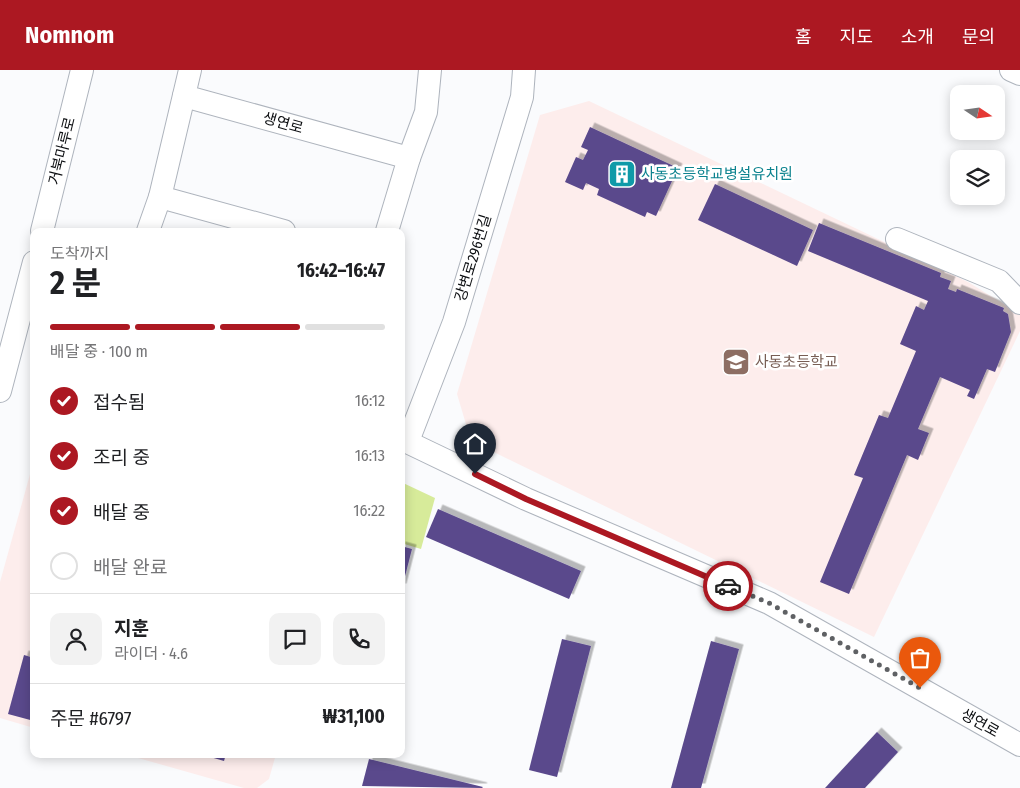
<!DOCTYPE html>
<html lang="ko">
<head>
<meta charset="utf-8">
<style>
	body { margin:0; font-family:"Fira Sans Condensed","Noto Sans KR",sans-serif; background:#f2f2f2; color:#202124; height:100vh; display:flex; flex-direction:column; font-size:19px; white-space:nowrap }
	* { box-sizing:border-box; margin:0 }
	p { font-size:16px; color:#757577 }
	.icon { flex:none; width:28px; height:28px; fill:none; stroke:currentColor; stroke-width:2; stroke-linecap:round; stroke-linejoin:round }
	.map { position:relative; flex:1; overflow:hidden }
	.panel { position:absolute; left:30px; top:158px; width:375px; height:530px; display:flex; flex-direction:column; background:#fff; border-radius:10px; box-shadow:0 2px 12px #0003 }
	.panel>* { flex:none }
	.needle { width:32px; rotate:103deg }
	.controls { position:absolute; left:950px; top:15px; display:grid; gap:10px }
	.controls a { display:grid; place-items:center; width:55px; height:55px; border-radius:10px; background:#fff; box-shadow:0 2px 12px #0003; font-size:25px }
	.pin { position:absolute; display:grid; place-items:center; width:42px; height:42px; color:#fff; margin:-51px -21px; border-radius:50% 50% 50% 0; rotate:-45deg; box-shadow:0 0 5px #0007 }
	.pin .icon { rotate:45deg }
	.courier { position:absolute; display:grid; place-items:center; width:50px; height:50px; margin:-25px; border:4px solid #ac1822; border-radius:50%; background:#fff; color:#222; box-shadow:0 1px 6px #0007 }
	.headline em { font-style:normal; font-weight:700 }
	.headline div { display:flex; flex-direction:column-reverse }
	.headline { display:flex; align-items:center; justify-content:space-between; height:85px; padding:0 20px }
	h1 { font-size:32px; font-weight:700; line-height:38px }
	.bar { display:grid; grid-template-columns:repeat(4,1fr); gap:8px 5px; align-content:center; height:60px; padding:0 20px }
	.bar i { height:6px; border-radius:4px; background:#e0e0e0 }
	.bar .current { background:#ac1822 }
	.bar p { grid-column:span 4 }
	.line { display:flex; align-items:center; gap:12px; padding:0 20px; border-top:1px solid #e0e0e0 }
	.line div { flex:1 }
	.round { display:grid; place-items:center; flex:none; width:52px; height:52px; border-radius:10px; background:#f2f2f2 }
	ol { padding:0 20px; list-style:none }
	li { display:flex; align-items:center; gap:15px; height:55px }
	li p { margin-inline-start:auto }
	li .icon { padding:5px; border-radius:50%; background:#ac1822; color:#fff; stroke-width:4 }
	li:last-child { color:#757577 }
	li i { width:28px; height:28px; border:2px solid #e0e0e0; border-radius:50% }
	header { display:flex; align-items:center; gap:30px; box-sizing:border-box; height:70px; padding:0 25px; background:#ac1822; color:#fff }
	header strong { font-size:24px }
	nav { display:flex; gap:28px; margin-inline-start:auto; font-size:18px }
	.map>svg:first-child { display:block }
	.education { fill:#fdedec }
	.green { fill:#d7eb9a }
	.building { fill:#5a498c; filter:url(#shadow) }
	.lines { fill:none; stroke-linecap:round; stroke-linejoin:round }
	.minor-casing { stroke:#aeb4bd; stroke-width:24 }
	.minor { stroke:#fff; stroke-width:22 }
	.done { stroke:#5f6164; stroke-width:5; stroke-dasharray:0 9 }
	.route { stroke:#ac1822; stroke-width:6 }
	.labels { text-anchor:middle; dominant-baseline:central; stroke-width:5; stroke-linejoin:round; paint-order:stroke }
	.street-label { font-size:15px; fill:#0c0e11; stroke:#fff }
	.culture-label { font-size:15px; fill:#0d838f; stroke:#fff; text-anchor:start }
	.education-label { font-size:15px; fill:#785e54; stroke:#fff; text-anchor:start }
</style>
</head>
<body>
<header>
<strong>Nomnom</strong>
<nav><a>홈</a><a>지도</a><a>소개</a><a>문의</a></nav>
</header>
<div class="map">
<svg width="1020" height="718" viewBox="0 0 1020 718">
	<defs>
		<filter id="shadow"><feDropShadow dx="4.5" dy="-4.5" stdDeviation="0" flood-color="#0004"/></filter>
	</defs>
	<rect width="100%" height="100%" fill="#fafbfd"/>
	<!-- education -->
	<g class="education">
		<polygon points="589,31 968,212 1020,244 1020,261 874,567 471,371 457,324 540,45"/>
		<polygon points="34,390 34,658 0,648 0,512"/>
		<polygon points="124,684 276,684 269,709 257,718 244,718"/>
	</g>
	<!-- green -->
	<polygon class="green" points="401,412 435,428 421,479 401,473"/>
	<!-- building -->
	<g class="building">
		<polygon points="590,57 678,98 656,146 647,142 645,147 597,125 599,119 586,113 583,120 565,112 576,87 583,90 588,80 581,77"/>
		<polygon points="715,114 813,160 797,196 698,150"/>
		<polygon points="819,153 941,203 940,207 951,211 948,219 956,222 957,219 1004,238 1003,241 1008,244 1011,262 995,302 987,299 974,329 967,326 970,320 940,307 918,359 929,363 918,390 907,385 849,524 820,512 863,408 854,405 879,345 888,348 916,281 900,274 916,236 924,240 928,231 808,181"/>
		<polygon points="438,439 581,501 569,529 426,467"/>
		<polygon points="401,476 412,479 402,518 401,518"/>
		<polygon points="562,569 591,576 557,707 529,700"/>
		<polygon points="711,571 739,579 701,718 671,718"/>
		<polygon points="24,585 34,588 34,651 8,644"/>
		<polygon points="877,662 898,682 865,718 825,718"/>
		<polygon points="200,684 226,684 224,691"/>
		<polygon points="369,689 483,717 482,718 362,716"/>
	</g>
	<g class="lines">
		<!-- minor casing -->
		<g class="minor-casing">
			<g id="minor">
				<polyline points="1011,0 1020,4"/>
				<polyline points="184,26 409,88"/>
				<polyline points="160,127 284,161"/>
				<polyline points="42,161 82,0"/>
				<polyline points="148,161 160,127 190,0"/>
				<polyline points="387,161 409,88 426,42 430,0"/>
				<polyline points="897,169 999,211 1020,233"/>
				<polyline points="0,321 34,192"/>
				<polyline points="401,369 526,429 769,533 1020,675"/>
				<polyline points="408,371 454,252 522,27 524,0"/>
			</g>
		</g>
		<!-- minor -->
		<use href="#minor" class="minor"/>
	</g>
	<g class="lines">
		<!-- done -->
		<polyline class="done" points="728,516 769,533 920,618"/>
		<!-- route -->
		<polyline class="route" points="475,404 526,429 728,516"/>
	</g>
	<!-- icons -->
	<defs>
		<g id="building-square" transform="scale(1.4375)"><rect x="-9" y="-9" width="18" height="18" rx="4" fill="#0f9aa8" stroke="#fff"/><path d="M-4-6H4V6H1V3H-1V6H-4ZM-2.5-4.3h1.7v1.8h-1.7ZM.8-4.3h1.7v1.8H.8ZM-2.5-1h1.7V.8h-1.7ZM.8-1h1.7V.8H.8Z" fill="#fff"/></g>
		<g id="school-square" transform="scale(1.4375)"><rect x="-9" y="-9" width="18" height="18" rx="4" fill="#8d6e63" stroke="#fff"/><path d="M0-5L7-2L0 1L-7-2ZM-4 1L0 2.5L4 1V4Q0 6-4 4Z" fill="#fff"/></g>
	</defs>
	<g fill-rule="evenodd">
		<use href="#building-square" x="622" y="104"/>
		<use href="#school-square" x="736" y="292"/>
	</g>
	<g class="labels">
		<!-- street labels -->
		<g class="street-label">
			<text transform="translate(283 53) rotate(16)">생연로</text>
			<text transform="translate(62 81) rotate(-76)">거북마루로</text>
			<text transform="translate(473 188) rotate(-73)">강변로296번길</text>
			<text transform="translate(980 653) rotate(29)">생연로</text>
		</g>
		<!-- culture labels -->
		<g class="culture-label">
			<text x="641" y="104">사동초등학교병설유치원</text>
		</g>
		<!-- education labels -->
		<g class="education-label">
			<text x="755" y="292">사동초등학교</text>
		</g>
	</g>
</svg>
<div class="controls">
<a><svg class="needle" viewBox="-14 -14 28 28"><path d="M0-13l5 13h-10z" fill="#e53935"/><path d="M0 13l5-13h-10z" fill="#757577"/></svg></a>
<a><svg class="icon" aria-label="layers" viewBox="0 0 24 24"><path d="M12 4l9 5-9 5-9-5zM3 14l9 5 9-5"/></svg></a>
</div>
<div class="pin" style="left:920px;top:618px;background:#ea580c"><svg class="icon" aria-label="bag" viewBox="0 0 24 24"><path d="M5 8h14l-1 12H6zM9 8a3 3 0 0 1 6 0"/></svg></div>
<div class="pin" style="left:475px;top:404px;background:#1f2937"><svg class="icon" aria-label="home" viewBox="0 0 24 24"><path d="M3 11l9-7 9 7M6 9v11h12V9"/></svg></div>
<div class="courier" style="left:728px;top:516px"><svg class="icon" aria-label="car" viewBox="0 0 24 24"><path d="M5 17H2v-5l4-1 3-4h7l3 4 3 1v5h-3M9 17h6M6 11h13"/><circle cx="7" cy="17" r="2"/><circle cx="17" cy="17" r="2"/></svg></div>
<section class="panel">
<div class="headline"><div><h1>2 분</h1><p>도착까지</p></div><em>16:42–16:47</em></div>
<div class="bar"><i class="current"></i><i class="current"></i><i class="current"></i><i></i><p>배달 중 · 100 m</p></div>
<ol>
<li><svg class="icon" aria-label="check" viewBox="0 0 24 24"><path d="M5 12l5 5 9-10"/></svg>접수됨<p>16:12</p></li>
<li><svg class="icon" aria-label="check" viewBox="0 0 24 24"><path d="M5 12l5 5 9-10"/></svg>조리 중<p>16:13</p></li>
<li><svg class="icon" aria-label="check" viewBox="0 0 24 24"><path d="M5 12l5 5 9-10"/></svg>배달 중<p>16:22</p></li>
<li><i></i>배달 완료</li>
</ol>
<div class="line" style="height:90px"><a class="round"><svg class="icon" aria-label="person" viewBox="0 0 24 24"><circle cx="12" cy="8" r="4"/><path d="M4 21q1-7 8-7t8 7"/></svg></a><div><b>지훈</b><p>라이더 · 4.6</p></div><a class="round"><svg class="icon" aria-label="chat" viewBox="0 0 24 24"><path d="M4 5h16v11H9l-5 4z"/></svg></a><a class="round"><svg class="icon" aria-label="phone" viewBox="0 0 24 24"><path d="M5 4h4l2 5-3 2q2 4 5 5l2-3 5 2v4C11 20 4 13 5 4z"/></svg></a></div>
<div class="line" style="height:65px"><div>주문 #6797</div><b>₩31,100</b></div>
</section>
</div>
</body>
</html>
